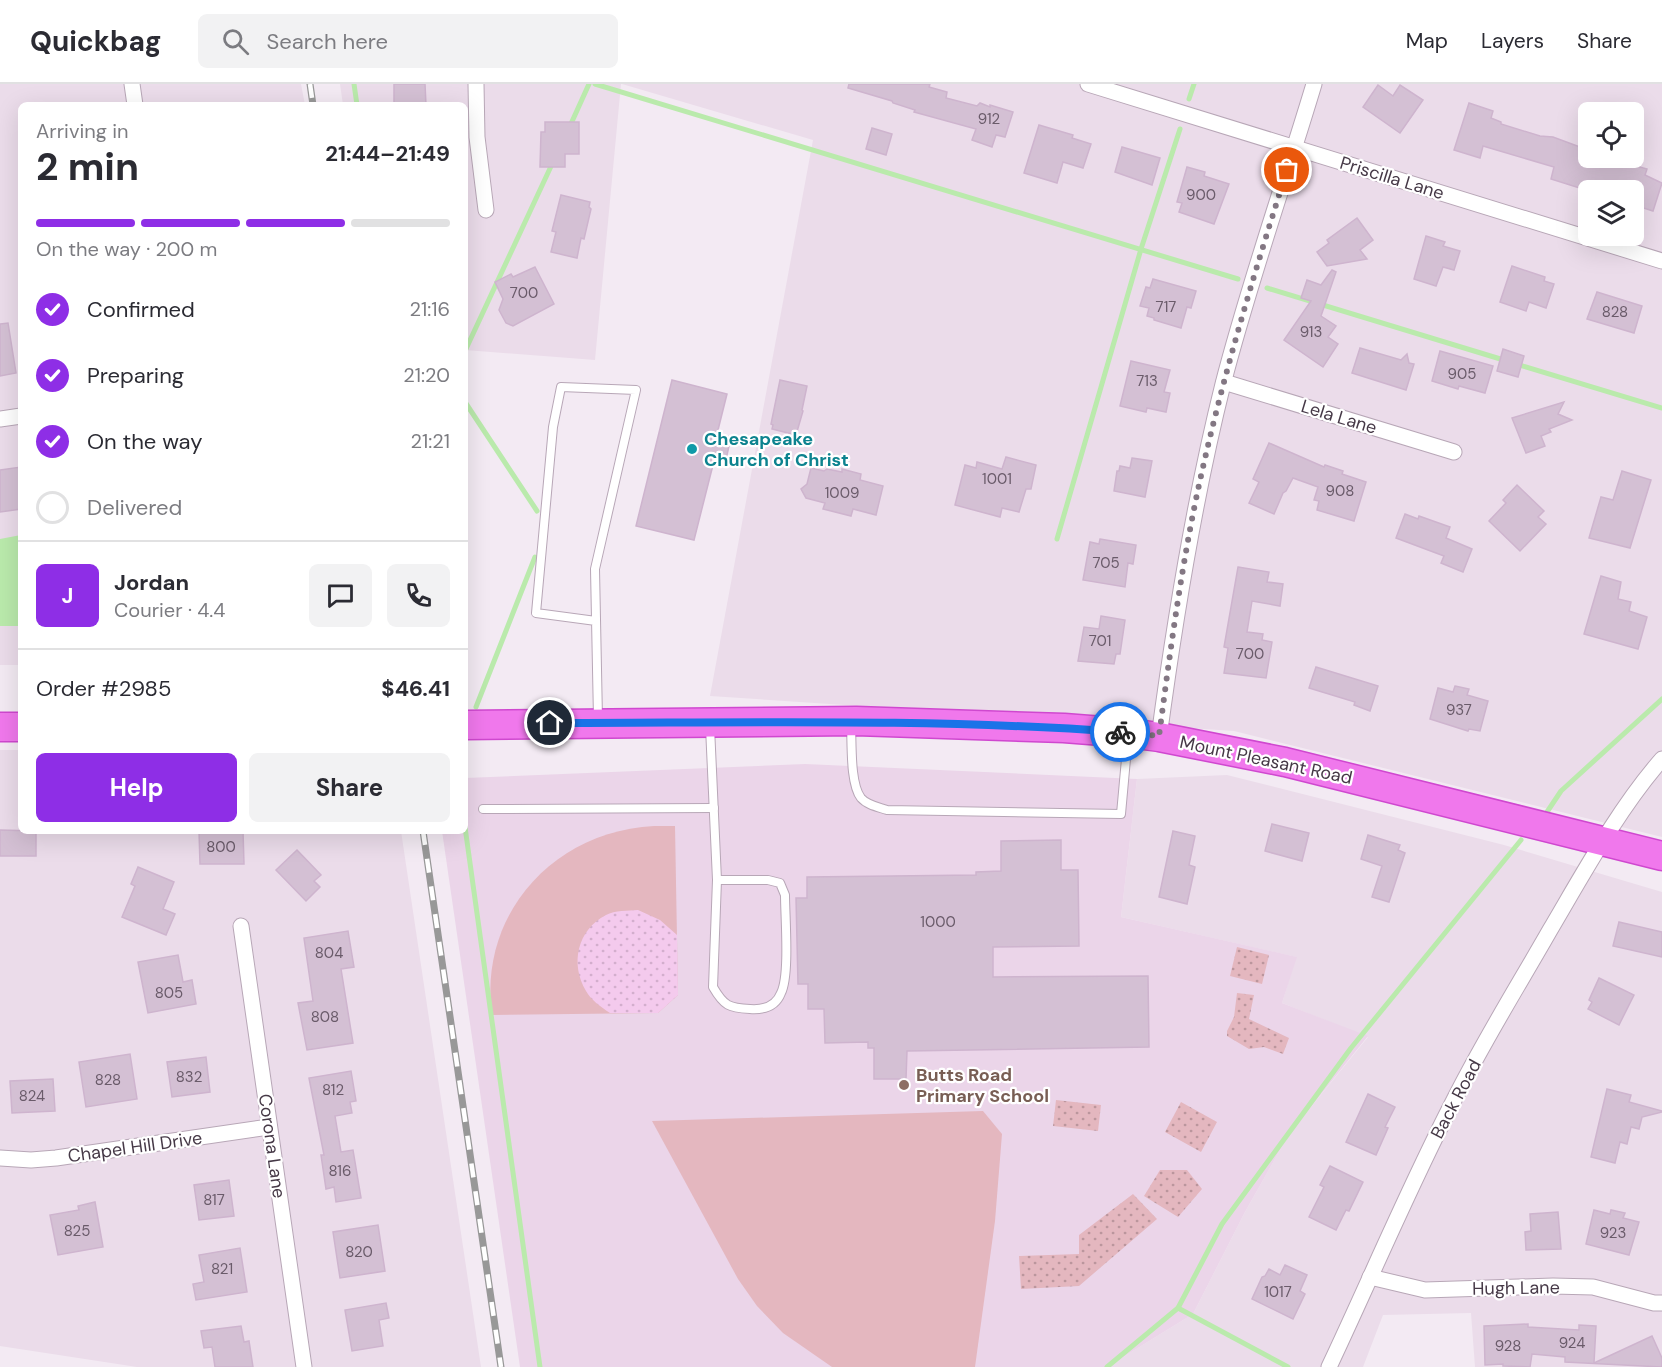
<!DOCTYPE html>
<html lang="en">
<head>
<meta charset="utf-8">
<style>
	body { margin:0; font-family:"DM Sans",sans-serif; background:#f2f2f3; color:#2b2b33; height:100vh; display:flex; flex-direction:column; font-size:22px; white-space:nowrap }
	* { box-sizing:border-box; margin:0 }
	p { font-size:20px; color:#7c7c81 }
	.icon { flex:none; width:33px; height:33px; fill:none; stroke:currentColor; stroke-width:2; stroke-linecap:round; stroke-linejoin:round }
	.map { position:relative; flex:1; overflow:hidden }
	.side { position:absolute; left:18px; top:18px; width:450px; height:732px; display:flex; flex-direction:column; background:#fff; border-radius:9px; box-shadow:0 6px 24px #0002 }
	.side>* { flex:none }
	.fabs { position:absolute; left:1578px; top:18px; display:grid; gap:12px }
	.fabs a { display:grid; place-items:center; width:66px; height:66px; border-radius:9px; background:#fff; box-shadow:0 6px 24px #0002; font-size:30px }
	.pin { position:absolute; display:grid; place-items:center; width:51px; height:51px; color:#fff; margin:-26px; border:3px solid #fff; border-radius:50%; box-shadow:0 2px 6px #0007 }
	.courier { position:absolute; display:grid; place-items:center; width:60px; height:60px; margin:-30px; border:4px solid #1a73e8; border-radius:50%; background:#fff; color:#222; box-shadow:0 2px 8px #0007 }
	.headline em { font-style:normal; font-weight:700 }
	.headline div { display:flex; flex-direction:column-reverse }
	.headline { display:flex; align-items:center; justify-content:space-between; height:102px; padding:0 18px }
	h1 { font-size:39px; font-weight:700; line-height:45px }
	.bar { display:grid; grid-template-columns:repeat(4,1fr); gap:9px 6px; align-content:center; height:72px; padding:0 18px }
	.bar i { height:8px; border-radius:4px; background:#e1e1e2 }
	.bar .on { background:#8e2ee6 }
	.bar p { grid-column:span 4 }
	.line { display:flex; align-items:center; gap:15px; padding:0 18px; border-top:2px solid #e1e1e2 }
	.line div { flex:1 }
	.round { display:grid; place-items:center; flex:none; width:63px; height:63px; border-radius:9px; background:#f2f2f3 }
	ol { padding:0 18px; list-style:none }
	li { display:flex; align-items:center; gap:18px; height:66px }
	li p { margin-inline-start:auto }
	li .icon { padding:6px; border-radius:50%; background:#8e2ee6; color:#fff; stroke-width:4 }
	li:last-child { color:#7c7c81 }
	li i { width:33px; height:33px; border:3px solid #e1e1e2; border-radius:50% }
	.button { display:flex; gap:12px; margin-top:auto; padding:12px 18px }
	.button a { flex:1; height:69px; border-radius:9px; background:#8e2ee6; color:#fff; font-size:24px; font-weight:700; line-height:69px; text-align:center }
	.button a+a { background:#f2f2f3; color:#2b2b33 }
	header { display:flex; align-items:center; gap:36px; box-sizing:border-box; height:84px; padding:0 30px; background:#fff; border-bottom:2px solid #e1e1e2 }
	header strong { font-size:28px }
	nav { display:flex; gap:33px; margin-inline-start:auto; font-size:21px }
	.search { width:420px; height:54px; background:#f2f2f3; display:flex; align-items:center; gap:15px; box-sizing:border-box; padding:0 21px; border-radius:9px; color:#7c7c81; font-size:22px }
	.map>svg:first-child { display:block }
	.residential { fill:#ebdcea; fill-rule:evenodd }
	.education { fill:#ebd5e9 }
	.green { fill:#e4b7bf }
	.sand { fill:url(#sand-dots) }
	.park { fill:url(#park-dots) }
	.water { fill:#baeaac }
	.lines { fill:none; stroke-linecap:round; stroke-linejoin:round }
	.stream { stroke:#baeaac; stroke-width:5 }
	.building { fill:#d4c0d4; stroke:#ceb4ce; stroke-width:1.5 }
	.lane-casing { stroke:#b8a7b7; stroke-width:10 }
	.street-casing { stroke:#b8a7b7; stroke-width:17 }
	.highway-casing { stroke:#cf48cf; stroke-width:31 }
	.lane { stroke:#fff; stroke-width:8 }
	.street { stroke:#fff; stroke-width:15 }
	.highway { stroke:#f078ec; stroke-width:28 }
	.rail-casing { stroke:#989898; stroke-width:7 }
	.rail { stroke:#fff; stroke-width:4.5; stroke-dasharray:14; stroke-linecap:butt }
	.done { stroke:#837783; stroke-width:6; stroke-dasharray:0 10.8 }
	.route { stroke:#1a73e8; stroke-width:8 }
	.culture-dot { fill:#0f9aa8; stroke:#fff; stroke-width:2 }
	.education-dot { fill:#8d6e63; stroke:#fff; stroke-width:2 }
	.labels { text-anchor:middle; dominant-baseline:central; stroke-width:4.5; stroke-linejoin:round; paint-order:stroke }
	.number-label { font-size:15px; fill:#6a5b6a }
	.street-label { font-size:18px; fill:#463947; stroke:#fff }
	.culture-label { font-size:18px; font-weight:bold; fill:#0d838f; stroke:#fff; text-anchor:start }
	.education-label { font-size:18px; font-weight:bold; fill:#785e54; stroke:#fff; text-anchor:start }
</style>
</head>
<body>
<header>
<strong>Quickbag</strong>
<div class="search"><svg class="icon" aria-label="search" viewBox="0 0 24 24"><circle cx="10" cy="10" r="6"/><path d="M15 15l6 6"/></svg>Search here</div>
<nav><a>Map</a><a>Layers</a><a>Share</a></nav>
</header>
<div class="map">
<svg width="1662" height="1283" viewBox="0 0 1662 1283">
	<defs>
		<pattern id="sand-dots" width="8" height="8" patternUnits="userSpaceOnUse" patternTransform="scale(1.5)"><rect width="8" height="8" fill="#f4caed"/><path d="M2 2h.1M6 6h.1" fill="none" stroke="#d3aecd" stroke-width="1.8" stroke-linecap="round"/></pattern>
		<pattern id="park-dots" width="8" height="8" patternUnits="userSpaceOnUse" patternTransform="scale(1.5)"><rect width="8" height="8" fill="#e4b7bf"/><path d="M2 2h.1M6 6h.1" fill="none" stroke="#bb969d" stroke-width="1.8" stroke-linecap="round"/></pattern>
	</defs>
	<rect width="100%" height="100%" fill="#f3eaf3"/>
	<!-- residential -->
	<g class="residential">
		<polygon points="0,0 301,0 305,21 21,21 21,581 0,581"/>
		<polygon points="340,0 621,0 595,276 465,266 465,21 343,21"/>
		<path d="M 622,0 L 1662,0 L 1662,753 L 1234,647 L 710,612 L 813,56 ZM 1588,28 L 1634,28 L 1634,74 L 1588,74 ZM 1588,106 L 1634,106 L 1634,152 L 1588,152 Z"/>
		<polygon points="0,666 21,666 21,747 401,747 481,1283 137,1283 0,1262"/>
		<polygon points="1227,691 1504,761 1662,808 1662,1283 1475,1283 1471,1229 1383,1231 1363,1283 1107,1283 1193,1230 1245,1128 1289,1050 1368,953 1282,919 1296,873 1121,833 1137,695"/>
	</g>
	<!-- education -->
	<polygon class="education" points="805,680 1137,695 1121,833 1297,873 1282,919 1368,952 1289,1050 1245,1128 1193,1230 1107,1283 520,1283 442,747 465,747 465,694"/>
	<!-- green -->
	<g class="green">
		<path d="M 654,742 L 675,742 L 678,911 L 658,929 L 492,931 C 478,830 554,747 654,742 Z"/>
		<polygon points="983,1027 1002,1050 995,1137 975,1283 832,1283 783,1249 757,1222 738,1195 652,1037"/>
	</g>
	<!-- sand -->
	<path class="sand" d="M 638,826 L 660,836 L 677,851 L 678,911 L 658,929 L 610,929 C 601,923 591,916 586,907 C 570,880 577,846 606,831 C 615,826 628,827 638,826 Z"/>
	<!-- park -->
	<g class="park">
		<polygon points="1237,863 1269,871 1262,900 1230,892"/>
		<polygon points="1237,909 1254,911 1249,935 1289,954 1283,970 1264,963 1249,965 1227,952 1227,947 1234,933"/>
		<polygon points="1056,1016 1101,1021 1098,1047 1053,1042"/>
		<polygon points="1181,1018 1217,1038 1201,1068 1165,1048"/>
		<polygon points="1160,1086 1187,1086 1202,1105 1178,1133 1144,1112"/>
		<polygon points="1133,1110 1157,1135 1079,1202 1021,1205 1019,1172 1079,1170 1079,1151"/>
	</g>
	<!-- water -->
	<polygon class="water" points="21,451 21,542 0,542 0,455"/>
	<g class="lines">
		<!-- stream -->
		<g class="stream">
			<polyline points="354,0 357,21"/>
			<polyline points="595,0 1238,195"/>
			<polyline points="1189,15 1194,0"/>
			<polyline points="570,42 589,0"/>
			<polyline points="1267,204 1507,277"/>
			<polyline points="465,267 553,78"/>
			<polyline points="1516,280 1662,324"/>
			<polyline points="465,318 537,427"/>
			<polyline points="1057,455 1141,165 1180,45"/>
			<polyline points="476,623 535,473"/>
			<polyline points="1547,728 1561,707 1662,615"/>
			<polyline points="465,743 540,1283"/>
			<polyline points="1178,1224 1288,1283"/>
			<polyline points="1107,1283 1178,1224 1222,1140 1351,964 1521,756"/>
		</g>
	</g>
	<!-- building -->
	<g class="building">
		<polygon points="394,0 425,0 426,21 394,21"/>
		<polygon points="849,0 930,0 929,3 947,8 946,14 977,22 980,19 990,23 990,21 1013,28 1005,53 996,51 992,63 972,56 976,45 914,28 915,26 893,19 892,17 848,4"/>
		<polygon points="1378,1 1393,12 1400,1 1423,16 1400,49 1363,23"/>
		<polygon points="1469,19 1493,27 1491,34 1501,38 1501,40 1540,52 1553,53 1588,66 1585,74 1607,74 1647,85 1645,91 1662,99 1653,127 1634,121 1634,106 1586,106 1551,95 1554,83 1483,62 1480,74 1454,66"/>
		<polygon points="545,38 579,38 579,70 565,70 565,83 540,83 541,48 545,48"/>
		<polygon points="1039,41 1073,51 1072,54 1091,60 1083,84 1063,78 1057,99 1024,89"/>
		<polygon points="872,44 892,50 886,71 866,65"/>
		<polygon points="1122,63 1160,74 1152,101 1115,88"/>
		<polygon points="1187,83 1205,88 1204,92 1229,100 1214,140 1179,128 1182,119 1177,118"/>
		<polygon points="561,111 590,118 589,123 591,125 584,155 581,154 577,174 551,168 556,148 552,147"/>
		<polygon points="1357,134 1373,156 1360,166 1367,175 1327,182 1317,168 1329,159 1327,156"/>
		<polygon points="1426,152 1445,158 1443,162 1460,167 1454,186 1443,183 1436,202 1414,195"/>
		<polygon points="1512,182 1545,193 1544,197 1554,200 1546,224 1529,218 1526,227 1500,218"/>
		<polygon points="535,183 554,220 513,242 506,239 499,226 503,215 495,198 511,190 513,193"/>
		<polygon points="1332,186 1336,188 1321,232 1336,242 1328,253 1338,260 1323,283 1284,256 1311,217 1301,214 1307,196 1321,201"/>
		<polygon points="1153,195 1196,207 1191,224 1187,223 1181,244 1154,236 1154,234 1147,232 1149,224 1140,222 1146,203 1150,204"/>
		<polygon points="1597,208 1642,222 1634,249 1587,235"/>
		<polygon points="8,239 16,289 0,292 0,240"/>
		<polygon points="1360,264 1401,276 1407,270 1409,279 1414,280 1406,306 1352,289"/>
		<polygon points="1503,265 1524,272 1518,293 1497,287"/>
		<polygon points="1440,267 1493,282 1485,309 1459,302 1458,305 1432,297"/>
		<polygon points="1131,277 1170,286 1164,308 1170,309 1166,328 1147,324 1146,328 1120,322"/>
		<polygon points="672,296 727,310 717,350 731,353 725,380 714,377 694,456 636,442"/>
		<polygon points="780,296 807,302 802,326 803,327 796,351 772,345 773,341 771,340"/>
		<polygon points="1564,318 1558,330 1572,336 1549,345 1551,348 1541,352 1545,362 1526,369 1512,334"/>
		<polygon points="1269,359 1324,383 1325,381 1343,387 1342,390 1366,398 1354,437 1317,426 1319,417 1314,416 1318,403 1293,394 1286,407 1283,409 1274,430 1249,419 1259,398 1253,395"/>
		<polygon points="1006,373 1036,381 1031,405 1026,405 1019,428 1002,424 1000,433 955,421 965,381 976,384 977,378 1002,385"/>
		<polygon points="1132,374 1152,377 1145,413 1114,407 1117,387 1119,387 1120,382 1130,384"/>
		<polygon points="21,383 21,425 0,428 0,386"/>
		<polygon points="811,384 824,387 827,385 842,388 842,385 861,390 860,396 883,402 876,431 853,425 851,432 823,425 825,419 806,414 801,405 807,400"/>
		<polygon points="1622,387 1651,396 1630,464 1589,454 1601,413 1613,416"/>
		<polygon points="1517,401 1544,427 1538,433 1546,440 1520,467 1489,437 1506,419 1503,416"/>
		<polygon points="1405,430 1418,435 1419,432 1450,443 1446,454 1472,465 1463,488 1441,479 1444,472 1396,454"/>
		<polygon points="1100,455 1136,461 1133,480 1128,479 1125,503 1083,496 1090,458 1099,460"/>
		<polygon points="1238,483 1269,488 1267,498 1283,500 1280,522 1252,517 1247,548 1263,550 1262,556 1272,558 1266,594 1224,589 1228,564 1224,563"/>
		<polygon points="1601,492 1621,498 1618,515 1631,518 1629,527 1647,533 1638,565 1584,550"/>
		<polygon points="1101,532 1125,536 1120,570 1116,570 1114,580 1078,577 1084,543 1099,545"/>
		<polygon points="1316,583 1378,602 1370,627 1354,621 1355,618 1309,604"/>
		<polygon points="1455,602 1469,605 1467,611 1488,617 1480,647 1469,645 1468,647 1430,635 1438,604 1453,608"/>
		<polygon points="1272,740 1309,749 1302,777 1265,767"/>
		<polygon points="0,746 36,747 36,772 0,772"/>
		<polygon points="199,747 243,747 244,780 200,780"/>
		<polygon points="1173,747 1195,752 1189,781 1195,783 1187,820 1159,813"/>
		<polygon points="1368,751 1400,761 1398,766 1405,769 1389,818 1372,813 1382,782 1361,775"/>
		<polygon points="1061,756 1061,786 1078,786 1079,862 993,863 993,893 1148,892 1149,963 907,967 906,995 874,995 874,964 868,964 868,958 825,959 824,925 808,925 808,900 798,900 796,814 807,814 807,793 976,791 976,788 1001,787 1001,757"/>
		<polygon points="297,766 321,791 314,797 320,803 306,817 276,786"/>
		<polygon points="138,783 174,798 163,825 175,830 166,851 122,833 135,802 131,800"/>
		<polygon points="1619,838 1662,848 1662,873 1613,862"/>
		<polygon points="348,847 354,883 341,885 353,959 307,966 298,919 313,917 304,854"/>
		<polygon points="178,871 183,898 192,896 196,920 148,929 138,878"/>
		<polygon points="1599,894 1634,911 1619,941 1588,925 1592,918 1589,916"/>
		<polygon points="130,970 137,1015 86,1023 79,978"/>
		<polygon points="206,973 210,1008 172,1013 167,978"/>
		<polygon points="351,987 356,1017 350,1018 352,1029 335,1032 341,1068 353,1066 361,1114 336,1118 334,1103 326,1105 321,1071 324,1071 309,994"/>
		<polygon points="53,995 55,1027 12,1029 10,997"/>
		<polygon points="1607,1005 1631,1011 1629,1018 1662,1027 1662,1028 1642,1033 1639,1045 1631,1043 1627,1060 1620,1058 1615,1079 1591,1073"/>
		<polygon points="1368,1010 1395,1023 1385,1043 1388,1044 1376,1071 1346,1058"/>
		<polygon points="1330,1082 1363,1098 1349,1127 1346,1126 1336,1146 1309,1133 1324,1103 1320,1101"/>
		<polygon points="229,1096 234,1132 199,1136 194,1101"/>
		<polygon points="95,1118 103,1163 58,1171 50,1131 79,1126 78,1122"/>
		<polygon points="1594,1126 1610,1130 1611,1126 1625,1129 1623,1134 1639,1138 1629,1171 1586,1160"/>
		<polygon points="1558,1128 1561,1165 1526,1166 1525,1148 1531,1147 1530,1130"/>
		<polygon points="378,1141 385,1187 340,1194 333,1148"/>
		<polygon points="240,1164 247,1208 196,1216 193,1200 204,1198 199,1171"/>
		<polygon points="1285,1181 1307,1191 1300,1207 1305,1210 1293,1235 1252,1215 1262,1193 1265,1192 1269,1185 1280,1191"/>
		<polygon points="386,1219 389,1234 379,1236 383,1262 352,1267 345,1226"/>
		<polygon points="1528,1240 1528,1243 1579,1246 1579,1241 1596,1242 1594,1279 1652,1252 1662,1274 1662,1283 1565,1278 1565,1273 1532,1270 1530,1283 1503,1282 1503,1280 1485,1281 1484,1242"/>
		<polygon points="241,1242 244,1258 249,1257 253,1283 215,1283 212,1263 204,1264 201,1247"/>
	</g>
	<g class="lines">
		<!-- lane casing -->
		<g class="lane-casing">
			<g id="lane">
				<polyline points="596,537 536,529 553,343 561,303 636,306 595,485 598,635"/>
				<path d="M 851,642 C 852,660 850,700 861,714 C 867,721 878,723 887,726 L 1121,730 L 1128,653"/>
				<path d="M 710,643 L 717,796 L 713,903 C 724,922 729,924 750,925 C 764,926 776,922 781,909 C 790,891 785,833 785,811 L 780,799 L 768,796 L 717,796"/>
				<polyline points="483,725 714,724"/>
			</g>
		</g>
		<!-- street casing -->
		<g class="street-casing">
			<g id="street">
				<polyline points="132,0 135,21"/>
				<polyline points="476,0 477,53 486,126"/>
				<polyline points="1088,0 1662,177"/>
				<polyline points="1224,298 1454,368"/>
				<polyline points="0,335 21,332"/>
				<path d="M 1159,653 C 1175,534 1194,416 1223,300 C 1249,199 1284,100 1314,0"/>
				<polyline points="241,842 304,1283"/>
				<polyline points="0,1074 31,1076 56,1074 269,1043"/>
				<polyline points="1370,1193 1425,1206 1553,1202 1593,1203 1654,1219 1662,1219"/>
				<path d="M 1329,1283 C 1371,1194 1409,1103 1454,1016 C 1483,958 1518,902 1550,846 C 1583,790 1619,724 1662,675"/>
			</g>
		</g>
		<!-- highway casing -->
		<g class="highway-casing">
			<g id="highway">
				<polyline points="465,641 856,637 1064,644 1128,649 1159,653 1285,678 1662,772"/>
				<polyline points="0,643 21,643"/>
			</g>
		</g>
		<!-- lane -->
		<use href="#lane" class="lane"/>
		<!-- street -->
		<use href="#street" class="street"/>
		<!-- highway -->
		<use href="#highway" class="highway"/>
		<!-- rail casing -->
		<g class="rail-casing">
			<g id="rail">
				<polyline points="310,0 313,21"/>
				<polyline points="423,747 501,1283"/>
			</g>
		</g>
		<!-- rail -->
		<use href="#rail" class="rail"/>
	</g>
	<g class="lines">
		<!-- done -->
		<path class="done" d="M 1120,648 L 1159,652 C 1170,569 1181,484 1199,401 C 1222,295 1254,190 1287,86"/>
		<!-- route -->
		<path class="route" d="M 550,639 C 740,639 930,634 1120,648"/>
	</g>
	<!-- markers -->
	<circle class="culture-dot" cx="692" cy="365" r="6"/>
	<circle class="education-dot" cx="904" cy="1001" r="6"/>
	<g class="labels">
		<!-- number labels -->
		<g class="number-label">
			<text x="989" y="35">912</text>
			<text x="1201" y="111">900</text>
			<text x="524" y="209">700</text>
			<text x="1166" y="223">717</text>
			<text x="1615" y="228">828</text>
			<text x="1311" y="248">913</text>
			<text x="1462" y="290">905</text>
			<text x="1147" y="297">713</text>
			<text x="997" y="395">1001</text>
			<text x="1340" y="407">908</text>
			<text x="842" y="409">1009</text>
			<text x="1106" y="479">705</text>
			<text x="1100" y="557">701</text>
			<text x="1250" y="570">700</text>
			<text x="1459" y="626">937</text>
			<text x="221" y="763">800</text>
			<text x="938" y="838">1000</text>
			<text x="329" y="869">804</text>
			<text x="169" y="909">805</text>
			<text x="325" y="933">808</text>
			<text x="189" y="993">832</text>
			<text x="108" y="996">828</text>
			<text x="333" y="1006">812</text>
			<text x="32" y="1012">824</text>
			<text x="340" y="1087">816</text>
			<text x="214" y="1116">817</text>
			<text x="77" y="1147">825</text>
			<text x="1613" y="1149">923</text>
			<text x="359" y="1168">820</text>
			<text x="222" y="1185">821</text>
			<text x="1278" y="1208">1017</text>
			<text x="1572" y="1259">924</text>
			<text x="1508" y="1262">928</text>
		</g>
		<!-- street labels -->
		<g class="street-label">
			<text transform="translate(1392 94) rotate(17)">Priscilla Lane</text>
			<text transform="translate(1339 333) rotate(17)">Lela Lane</text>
			<text transform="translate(1266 676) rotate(12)">Mount Pleasant Road</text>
			<text transform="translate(1456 1015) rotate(-62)">Back Road</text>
			<text transform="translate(272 1062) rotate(82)">Corona Lane</text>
			<text transform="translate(135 1063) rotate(-8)">Chapel Hill Drive</text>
			<text transform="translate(1516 1204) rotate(-1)">Hugh Lane</text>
		</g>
		<!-- culture labels -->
		<g class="culture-label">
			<text x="704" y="355">Chesapeake<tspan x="704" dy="21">Church of Christ</tspan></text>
		</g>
		<!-- education labels -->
		<g class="education-label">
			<text x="916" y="991">Butts Road<tspan x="916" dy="21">Primary School</tspan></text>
		</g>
	</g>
</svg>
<div class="fabs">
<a><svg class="icon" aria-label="locate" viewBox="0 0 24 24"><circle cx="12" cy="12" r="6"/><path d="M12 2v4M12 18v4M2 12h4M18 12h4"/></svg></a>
<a><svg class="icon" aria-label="layers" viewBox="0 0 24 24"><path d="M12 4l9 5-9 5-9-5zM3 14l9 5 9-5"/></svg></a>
</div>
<div class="pin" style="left:1287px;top:86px;background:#ea580c"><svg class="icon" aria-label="bag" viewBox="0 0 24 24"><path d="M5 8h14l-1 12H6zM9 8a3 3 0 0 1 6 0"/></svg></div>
<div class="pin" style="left:550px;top:639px;background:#1f2937"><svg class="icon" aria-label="home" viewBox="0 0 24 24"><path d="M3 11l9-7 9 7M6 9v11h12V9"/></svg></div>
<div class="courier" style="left:1120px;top:648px"><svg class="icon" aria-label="bike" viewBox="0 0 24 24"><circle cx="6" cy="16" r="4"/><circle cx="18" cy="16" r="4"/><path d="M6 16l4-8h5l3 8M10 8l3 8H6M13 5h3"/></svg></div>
<section class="side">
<div class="headline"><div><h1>2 min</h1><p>Arriving in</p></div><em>21:44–21:49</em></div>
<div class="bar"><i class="on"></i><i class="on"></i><i class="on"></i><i></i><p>On the way · 200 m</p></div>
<ol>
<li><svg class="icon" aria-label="check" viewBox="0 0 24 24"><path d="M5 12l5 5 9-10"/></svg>Confirmed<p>21:16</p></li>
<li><svg class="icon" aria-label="check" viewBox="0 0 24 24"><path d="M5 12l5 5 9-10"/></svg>Preparing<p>21:20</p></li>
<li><svg class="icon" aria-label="check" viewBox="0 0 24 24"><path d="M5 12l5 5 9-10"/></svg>On the way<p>21:21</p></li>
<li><i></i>Delivered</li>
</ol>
<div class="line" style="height:108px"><b class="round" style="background:#8e2ee6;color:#fff">J</b><div><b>Jordan</b><p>Courier · 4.4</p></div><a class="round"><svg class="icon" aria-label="chat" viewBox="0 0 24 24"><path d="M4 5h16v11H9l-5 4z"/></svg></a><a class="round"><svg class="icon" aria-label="phone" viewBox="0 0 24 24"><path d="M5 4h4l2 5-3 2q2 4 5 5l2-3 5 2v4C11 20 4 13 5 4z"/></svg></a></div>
<div class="line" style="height:78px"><div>Order #2985</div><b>$46.41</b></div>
<div class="button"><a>Help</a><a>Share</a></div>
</section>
</div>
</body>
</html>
